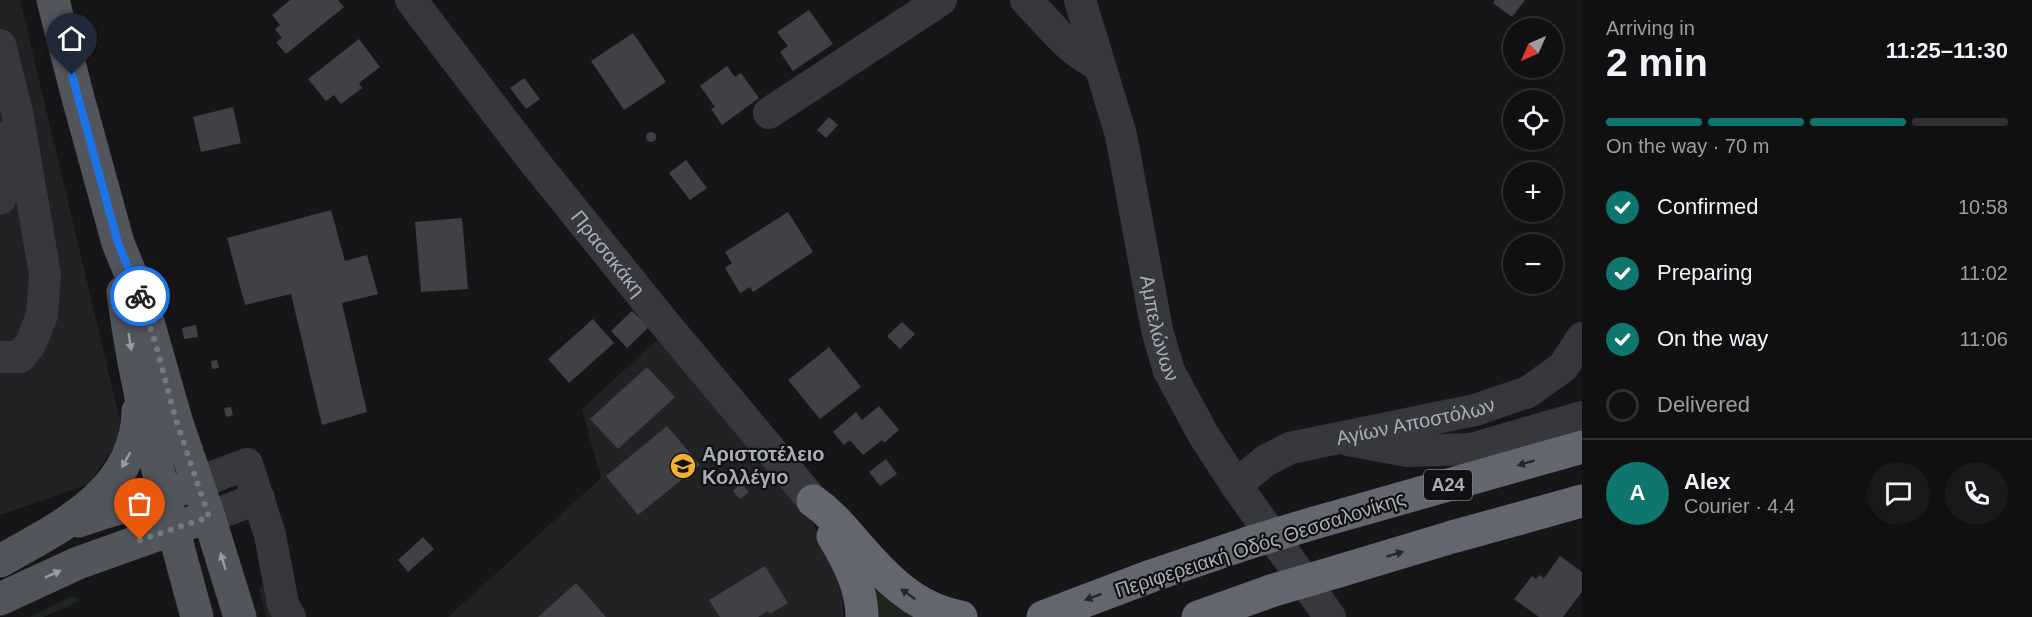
<!DOCTYPE html>
<html lang="en">
<head>
<meta charset="utf-8">
<style>
	body { margin:0; font-family:Helvetica,sans-serif; background:#19191b; color:#f1f3f6; height:100vh; display:flex; flex-direction:column; font-size:22px; white-space:nowrap }
	* { box-sizing:border-box; margin:0 }
	p { font-size:20px; color:#9c9d9f }
	.icon { flex:none; width:33px; height:33px; fill:none; stroke:currentColor; stroke-width:2; stroke-linecap:round; stroke-linejoin:round }
	.map { position:relative; flex:1; overflow:hidden }
	.side { display:flex; flex-direction:column; background:#101012; width:450px }
	.side>* { flex:none }
	.needle { width:39px; rotate:225deg }
	.controls { position:absolute; left:1503px; top:18px; display:grid; gap:12px }
	.controls a { display:grid; place-items:center; width:60px; height:60px; border-radius:50%; background:#101012; box-shadow:0 3px 15px #0003,0 0 0 2px #303032; font-size:30px }
	.pin { position:absolute; display:grid; place-items:center; width:51px; height:51px; color:#fff; margin:-62px -26px; border-radius:50% 50% 50% 0; rotate:-45deg; box-shadow:0 0 6px #0007 }
	.pin .icon { rotate:45deg }
	.courier { position:absolute; display:grid; place-items:center; width:60px; height:60px; margin:-30px; border:4px solid #1a73e8; border-radius:50%; background:#fff; color:#222; box-shadow:0 2px 8px #0007 }
	.summary em { font-style:normal; font-weight:600 }
	.summary div { display:flex; flex-direction:column-reverse }
	.summary { display:flex; align-items:center; justify-content:space-between; height:102px; padding:0 24px }
	h1 { font-size:39px; font-weight:600; line-height:45px }
	.bar { display:grid; grid-template-columns:repeat(4,1fr); gap:9px 6px; align-content:center; height:72px; padding:0 24px }
	.bar i { height:8px; border-radius:4px; background:#303032 }
	.bar .on { background:#0f766e }
	.bar p { grid-column:span 4 }
	.line { display:flex; align-items:center; gap:15px; padding:0 24px; border-top:2px solid #303032 }
	.line div { flex:1 }
	.round { display:grid; place-items:center; flex:none; width:63px; height:63px; border-radius:32px; background:#19191b }
	ol { padding:0 24px; list-style:none }
	li { display:flex; align-items:center; gap:18px; height:66px }
	li p { margin-inline-start:auto }
	li .icon { padding:6px; border-radius:50%; background:#0f766e; color:#fff; stroke-width:4 }
	li:last-child { color:#9c9d9f }
	li i { width:33px; height:33px; border:3px solid #303032; border-radius:50% }
	main { display:flex; flex:1; min-height:0 }
	.map>svg:first-child { display:block }
	.built { fill:#222225 }
	.green { fill:#1e261f }
	.building { fill:#404145 }
	.lines { fill:none; stroke-linecap:round; stroke-linejoin:round }
	.minor { stroke:#37383d; stroke-width:32 }
	.major { stroke:#53555c; stroke-width:33 }
	.highway { stroke:#63666e; stroke-width:33 }
	.highway-bridge { stroke:#63666e; stroke-width:33 }
	.oneway { fill:#979ba6 }
	.oneway2 { fill:#26262a }
	.done { stroke:#757880; stroke-width:6; stroke-dasharray:0 10.8 }
	.route { stroke:#1a73e8; stroke-width:8 }
	.labels { text-anchor:middle; dominant-baseline:central; stroke-width:4.5; stroke-linejoin:round; paint-order:stroke }
	.shield { fill:#111113; stroke:#7b7e86; stroke-width:1.5 }
	.shield-label { font-size:18px; font-weight:bold; fill:#a8adb8 }
	.street-label { font-size:20px; fill:#a8adb8; stroke:#111113 }
	.poi-label { font-size:20px; font-weight:bold; fill:#a8adb8; stroke:#111113; text-anchor:start }
</style>
</head>
<body>
<main>
<div class="map">
<svg width="1582" height="617" viewBox="0 0 1582 617">
	<rect width="100%" height="100%" fill="#161618"/>
	<!-- built -->
	<g class="built">
		<polygon points="0,0 20,0 123,433 89,484 0,515"/>
		<polygon points="659,338 807,515 825,543 844,592 843,617 448,617 601,478 582,409"/>
		<polygon points="268,583 293,617 266,617 259,589"/>
	</g>
	<!-- green -->
	<g class="green">
		<polygon points="870,582 918,617 874,617"/>
		<polygon points="72,596 79,599 78,602 43,617 30,617"/>
	</g>
	<!-- building -->
	<g class="building">
		<polygon points="290,0 338,0 344,7 286,54 276,42 282,38 275,29 280,25 272,15"/>
		<polygon points="1495,0 1525,0 1512,17 1493,3"/>
		<polygon points="809,10 833,44 793,71 780,52 788,46 777,32"/>
		<polygon points="633,33 666,82 624,110 591,61"/>
		<polygon points="359,39 380,67 359,83 362,88 341,104 334,95 326,101 308,79"/>
		<polygon points="727,66 735,77 741,73 759,98 722,125 711,109 715,107 700,86"/>
		<polygon points="524,78 540,99 526,109 510,88"/>
		<polygon points="233,107 241,143 201,152 193,117"/>
		<polygon points="829,117 838,125 826,138 817,130"/>
		<circle cx="651" cy="137" r="5"/>
		<polygon points="686,160 707,188 690,200 669,173"/>
		<polygon points="331,210 345,261 367,255 378,294 342,303 367,412 322,425 291,294 245,305 227,238"/>
		<polygon points="788,212 813,252 753,292 750,287 740,293 725,268 732,263 725,252"/>
		<polygon points="462,218 468,289 421,292 415,222"/>
		<polygon points="632,311 649,327 627,348 611,331"/>
		<polygon points="593,319 614,343 569,383 548,359"/>
		<polygon points="902,322 915,334 900,349 887,336"/>
		<polygon points="196,325 198,337 184,339 182,328"/>
		<polygon points="829,347 861,387 820,419 788,380"/>
		<polygon points="217,360 219,368 212,369 211,361"/>
		<polygon points="647,367 675,397 618,449 590,419"/>
		<polygon points="879,406 899,430 884,443 882,440 863,455 850,440 844,445 833,432 856,412 862,420"/>
		<polygon points="231,407 233,415 226,417 224,408"/>
		<polygon points="667,426 700,465 638,515 606,476"/>
		<polygon points="886,459 897,474 880,486 869,472"/>
		<polygon points="741,483 749,492 740,499 733,491"/>
		<polygon points="423,537 434,549 408,572 398,560"/>
		<polygon points="1560,556 1582,572 1582,592 1563,617 1539,617 1514,599 1532,576 1536,579 1539,575 1544,578"/>
		<polygon points="765,566 788,603 770,614 768,611 758,617 720,617 709,600"/>
		<polygon points="576,583 606,617 538,617"/>
	</g>
	<g class="lines">
		<!-- minor -->
		<g class="minor">
			<path id="s1" d="M 411,0 L 532,159 L 661,319 L 813,501"/>
			<path d="M 1026,0 C 1050,24 1068,51 1099,65"/>
			<path id="s2" d="M 1080,0 L 1121,135 L 1157,330 L 1169,371 L 1203,434 L 1236,485 L 1330,617"/>
			<polyline points="0,45 17,112 45,274 42,315 31,343 20,357 0,357"/>
			<polyline points="769,113 941,0"/>
			<polyline points="0,199 12,134"/>
			<polyline points="1348,440 1407,451 1471,449 1582,417"/>
			<polyline points="197,483 247,464 270,535 283,604 290,617"/>
			<path id="s3" d="M 1236,485 L 1265,461 L 1290,448 L 1475,410 L 1528,392 L 1563,367 L 1582,338"/>
			<polyline points="209,517 259,498"/>
		</g>
		<!-- major -->
		<g class="major">
			<polyline points="53,0 77,94 118,243 143,304 176,420 209,517 240,617"/>
			<path d="M 123,292 C 137,403 168,509 197,617"/>
			<path d="M 79,521 C 114,507 150,502 184,488"/>
			<path d="M 0,561 C 61,527 137,491 138,411"/>
			<polyline points="0,599 78,563 193,522"/>
		</g>
		<!-- highway -->
		<g class="highway">
			<path d="M 813,501 C 829,512 840,525 853,540 C 883,575 914,609 961,617"/>
			<polyline points="1314,523 1582,447"/>
			<path d="M 833,536 C 848,561 862,587 862,617"/>
			<polyline points="1339,571 1452,537 1582,501"/>
			<polyline points="1043,617 1151,576 1248,543"/>
			<polyline points="1198,617 1271,591"/>
		</g>
		<!-- highway-bridge -->
		<g class="highway-bridge">
			<polyline points="1248,543 1314,523"/>
			<polyline points="1271,591 1339,571"/>
		</g>
	</g>
	<!-- one-way arrows -->
	<defs><path id="oneway-solid" d="M-6-.8H1V-3.2L6.5 0L1 3.2V.8H-6Z" transform="scale(1.5)"/></defs>
	<g class="oneway">
		<use href="#oneway-solid" transform="translate(130 342) rotate(81)"/>
		<use href="#oneway-solid" transform="translate(126 460) rotate(119)"/>
		<use href="#oneway-solid" transform="translate(223 561) rotate(-107)"/>
		<use href="#oneway-solid" transform="translate(53 574) rotate(-24)"/>
	</g>
	<g class="oneway2">
		<use href="#oneway-solid" transform="translate(1526 463) rotate(164)"/>
		<use href="#oneway-solid" transform="translate(1395 554) rotate(-17)"/>
		<use href="#oneway-solid" transform="translate(908 594) rotate(-145)"/>
		<use href="#oneway-solid" transform="translate(1093 597) rotate(159)"/>
	</g>
	<g class="lines">
		<!-- done -->
		<polyline class="done" points="140,540 209,517 176,420 156,345 140,296"/>
		<!-- route -->
		<polyline class="route" points="72,75 118,243 140,296"/>
	</g>
	<!-- icons -->
	<defs>
		<g id="school-disc" transform="scale(1.35)"><circle r="9.5" fill="#f2b134" stroke="#111113"/><path d="M0-5L7-2L0 1L-7-2ZM-4 1L0 2.5L4 1V4Q0 6-4 4Z" fill="#111"/></g>
	</defs>
	<g fill-rule="evenodd">
		<use href="#school-disc" x="683" y="466"/>
	</g>
	<g class="labels">
		<!-- shield labels -->
		<rect class="shield" x="1424" y="470" width="48" height="30" rx="4.5"/>
		<g class="shield-label">
			<text x="1448" y="485">Α24</text>
		</g>
		<!-- street labels -->
		<g class="street-label">
			<text stroke="none"><textPath href="#s1" startOffset="321">Πρασακάκη</textPath></text>
			<text stroke="none"><textPath href="#s2" startOffset="338">Αμπελώνων</textPath></text>
			<text stroke="none"><textPath href="#s3" startOffset="194">Αγίων Αποστόλων</textPath></text>
			<text transform="translate(1260 544) rotate(-18)">Περιφερειακή Οδός Θεσσαλονίκης</text>
		</g>
		<!-- poi labels -->
		<g class="poi-label">
			<text x="702" y="454">Αριστοτέλειο<tspan x="702" dy="23">Κολλέγιο</tspan></text>
		</g>
	</g>
</svg>
<div class="controls">
<a><svg class="needle" viewBox="-14 -14 28 28"><path d="M0-13l5 13h-10z" fill="#e53935"/><path d="M0 13l5-13h-10z" fill="#9c9d9f"/></svg></a>
<a><svg class="icon" aria-label="locate" viewBox="0 0 24 24"><circle cx="12" cy="12" r="6"/><path d="M12 2v4M12 18v4M2 12h4M18 12h4"/></svg></a>
<a>+</a>
<a>−</a>
</div>
<div class="pin" style="left:140px;top:540px;background:#ea580c"><svg class="icon" aria-label="bag" viewBox="0 0 24 24"><path d="M5 8h14l-1 12H6zM9 8a3 3 0 0 1 6 0"/></svg></div>
<div class="pin" style="left:72px;top:75px;background:#1f2937"><svg class="icon" aria-label="home" viewBox="0 0 24 24"><path d="M3 11l9-7 9 7M6 9v11h12V9"/></svg></div>
<div class="courier" style="left:140px;top:296px"><svg class="icon" aria-label="bike" viewBox="0 0 24 24"><circle cx="6" cy="16" r="4"/><circle cx="18" cy="16" r="4"/><path d="M6 16l4-8h5l3 8M10 8l3 8H6M13 5h3"/></svg></div>
</div>
<section class="side">
<div class="summary"><div><h1>2 min</h1><p>Arriving in</p></div><em>11:25–11:30</em></div>
<div class="bar"><i class="on"></i><i class="on"></i><i class="on"></i><i></i><p>On the way · 70 m</p></div>
<ol>
<li><svg class="icon" aria-label="check" viewBox="0 0 24 24"><path d="M5 12l5 5 9-10"/></svg>Confirmed<p>10:58</p></li>
<li><svg class="icon" aria-label="check" viewBox="0 0 24 24"><path d="M5 12l5 5 9-10"/></svg>Preparing<p>11:02</p></li>
<li><svg class="icon" aria-label="check" viewBox="0 0 24 24"><path d="M5 12l5 5 9-10"/></svg>On the way<p>11:06</p></li>
<li><i></i>Delivered</li>
</ol>
<div class="line" style="height:108px"><b class="round" style="background:#0f766e;color:#fff">A</b><div><b>Alex</b><p>Courier · 4.4</p></div><a class="round"><svg class="icon" aria-label="chat" viewBox="0 0 24 24"><path d="M4 5h16v11H9l-5 4z"/></svg></a><a class="round"><svg class="icon" aria-label="phone" viewBox="0 0 24 24"><path d="M5 4h4l2 5-3 2q2 4 5 5l2-3 5 2v4C11 20 4 13 5 4z"/></svg></a></div>
</section>
</main>
</body>
</html>
